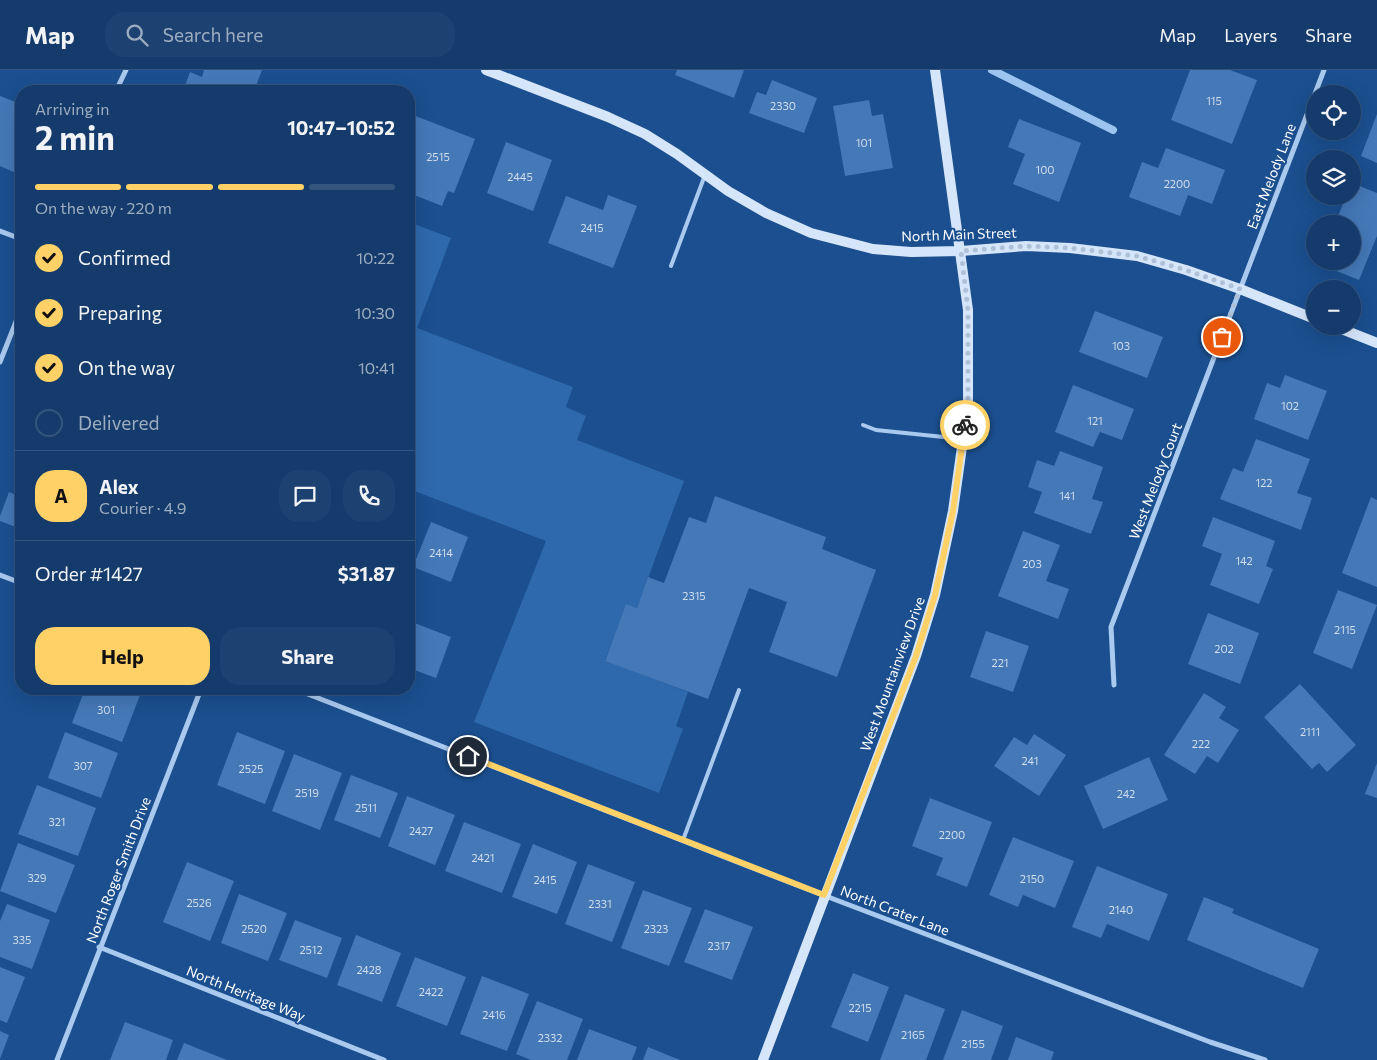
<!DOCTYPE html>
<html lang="en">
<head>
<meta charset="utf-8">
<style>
	body { margin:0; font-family:Commissioner,sans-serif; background:#1d4271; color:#f1f3f6; height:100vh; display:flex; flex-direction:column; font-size:19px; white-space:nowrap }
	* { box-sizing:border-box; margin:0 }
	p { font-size:16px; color:#9dadc1 }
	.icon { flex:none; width:28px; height:28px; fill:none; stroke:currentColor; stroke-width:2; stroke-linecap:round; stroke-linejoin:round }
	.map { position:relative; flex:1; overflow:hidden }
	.side { position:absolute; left:15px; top:15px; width:400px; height:610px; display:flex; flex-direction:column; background:#143b6b; border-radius:20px; box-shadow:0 5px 20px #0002,0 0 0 1px #33557e }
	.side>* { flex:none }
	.buttons { position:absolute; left:1306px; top:15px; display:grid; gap:10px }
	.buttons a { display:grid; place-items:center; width:55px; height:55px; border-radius:50%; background:#143b6b; box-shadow:0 5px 20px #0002,0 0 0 1px #33557e; font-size:25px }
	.pin { position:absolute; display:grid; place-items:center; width:42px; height:42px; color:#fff; margin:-21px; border:2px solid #fff; border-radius:50%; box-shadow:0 1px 5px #0007 }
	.courier { position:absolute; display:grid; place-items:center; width:50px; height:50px; margin:-25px; border:4px solid #ffd166; border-radius:50%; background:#fff; color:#222; box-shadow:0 1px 6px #0007 }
	.head em { font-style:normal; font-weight:700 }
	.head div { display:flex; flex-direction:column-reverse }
	.head { display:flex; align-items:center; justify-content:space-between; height:85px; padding:0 20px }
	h1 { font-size:32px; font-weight:700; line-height:38px }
	.bar { display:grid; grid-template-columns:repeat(4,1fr); gap:8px 5px; align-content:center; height:60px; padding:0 20px }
	.bar i { height:6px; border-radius:4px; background:#33557e }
	.bar .current { background:#ffd166 }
	.bar p { grid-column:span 4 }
	.line { display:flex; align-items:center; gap:12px; padding:0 20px; border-top:1px solid #33557e }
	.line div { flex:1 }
	.round { display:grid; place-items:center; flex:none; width:52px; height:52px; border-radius:20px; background:#1d4271 }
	ol { padding:0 20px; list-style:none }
	li { display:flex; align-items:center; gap:15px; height:55px }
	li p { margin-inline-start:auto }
	li .icon { padding:5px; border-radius:50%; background:#ffd166; color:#111; stroke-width:4 }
	li:last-child { color:#9dadc1 }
	li i { width:28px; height:28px; border:2px solid #33557e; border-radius:50% }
	.button { display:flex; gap:10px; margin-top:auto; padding:10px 20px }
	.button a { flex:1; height:58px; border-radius:20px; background:#ffd166; color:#111; font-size:20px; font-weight:700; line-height:58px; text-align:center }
	.button a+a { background:#1d4271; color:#f1f3f6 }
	header { display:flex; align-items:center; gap:30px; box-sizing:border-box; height:70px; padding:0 25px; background:#143b6b; border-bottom:1px solid #33557e }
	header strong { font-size:24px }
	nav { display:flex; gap:28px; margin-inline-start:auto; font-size:18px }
	.search { width:350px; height:45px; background:#1d4271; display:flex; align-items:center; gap:12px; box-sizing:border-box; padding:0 18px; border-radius:20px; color:#9dadc1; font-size:19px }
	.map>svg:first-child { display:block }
	.green { fill:#2e69ad }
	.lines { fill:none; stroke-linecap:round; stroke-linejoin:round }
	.stream { stroke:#9cc4f0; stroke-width:8 }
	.building { fill:#4478b7 }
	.lane { stroke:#a9c9ee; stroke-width:4 }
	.street { stroke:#a9c9ee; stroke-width:5 }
	.secondary { stroke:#d6e6fa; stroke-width:10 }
	.done { stroke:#afc1d8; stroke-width:5; stroke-dasharray:0 9 }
	.route { stroke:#ffd166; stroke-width:6 }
	.labels { text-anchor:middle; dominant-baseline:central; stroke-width:4; stroke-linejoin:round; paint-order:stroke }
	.number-label { font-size:11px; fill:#d0dded }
	.street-label { font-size:14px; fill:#fff; stroke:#1b4f8f }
</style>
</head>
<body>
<header>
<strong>Map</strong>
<div class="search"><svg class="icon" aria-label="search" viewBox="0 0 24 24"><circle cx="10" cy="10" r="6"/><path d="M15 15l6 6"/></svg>Search here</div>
<nav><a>Map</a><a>Layers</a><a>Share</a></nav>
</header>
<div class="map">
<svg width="1377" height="990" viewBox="0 0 1377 990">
	<rect width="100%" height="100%" fill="#1b4f8f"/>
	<!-- green -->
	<polygon class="green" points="409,152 451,168 417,258 573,317 566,337 586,346 577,370 684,411 637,538 626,535 605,590 688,622 676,656 683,659 659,723 474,652 546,471 409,419"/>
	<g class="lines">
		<!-- stream -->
		<polyline class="stream" points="992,0 1113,60"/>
	</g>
	<!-- building -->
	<g class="building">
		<polygon points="204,0 262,0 254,21 183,21 190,2 202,7"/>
		<polygon points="677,0 744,0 734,28 675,5"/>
		<polygon points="1190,0 1230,0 1257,10 1232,74 1171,50"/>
		<polygon points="772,10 817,28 804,63 749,43 757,22 766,25"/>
		<polygon points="0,26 21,34 21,89 16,103 0,96"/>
		<polygon points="869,30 872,46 883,44 893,98 845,106 833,36"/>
		<polygon points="1377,44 1377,93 1361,86"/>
		<polygon points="413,45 475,69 454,123 448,121 442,136 409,123 409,117 413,105 409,103 409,55"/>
		<polygon points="1019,49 1081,73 1059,132 1013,114 1025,84 1008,77"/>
		<polygon points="506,72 552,90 533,141 487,123"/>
		<polygon points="1166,78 1225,100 1212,134 1188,125 1180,146 1129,127 1142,92 1158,98"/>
		<polygon points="1352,113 1377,123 1377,166 1359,210 1319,194 1320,191 1352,191 1352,154 1335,154 1346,126 1352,126"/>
		<polygon points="608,125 637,136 613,198 548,173 566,126 603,140"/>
		<polygon points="1095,241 1163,267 1147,308 1079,282"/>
		<polygon points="1285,305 1327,321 1308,370 1254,349 1267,313 1280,318"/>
		<polygon points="1073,315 1134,339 1122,370 1100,362 1093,377 1055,362"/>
		<polygon points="1256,369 1310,389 1297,423 1312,428 1301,460 1220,429 1233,398 1243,402"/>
		<polygon points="1060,381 1103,397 1092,429 1103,432 1091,464 1034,443 1042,422 1028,417 1037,390 1054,396"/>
		<polygon points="9,422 21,427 21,459 0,451 0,446"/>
		<polygon points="715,426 826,467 822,479 876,500 837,607 769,582 787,532 749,518 708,629 605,591 626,534 637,538 648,507 664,513 689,447 706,453"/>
		<polygon points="1371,427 1377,430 1377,517 1342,503"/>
		<polygon points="1213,447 1275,471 1266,496 1273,499 1259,534 1210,515 1222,484 1202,476"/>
		<polygon points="431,452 468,467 451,512 413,497"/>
		<polygon points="1023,461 1060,475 1046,511 1069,519 1058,549 998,526"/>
		<polygon points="1338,520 1377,535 1352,599 1313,583"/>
		<polygon points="1208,543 1259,563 1240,614 1188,594"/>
		<polygon points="409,551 451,567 436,608 409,598"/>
		<polygon points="986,561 1029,576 1013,622 970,607"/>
		<polygon points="1300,614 1356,675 1327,702 1319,693 1312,699 1264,647"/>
		<polygon points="85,619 124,619 140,625 122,672 72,653"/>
		<polygon points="1204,623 1226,637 1219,648 1239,660 1218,693 1207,686 1195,704 1164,685"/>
		<polygon points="65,662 118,683 101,728 48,708"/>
		<polygon points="237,662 285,681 265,734 217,715"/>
		<polygon points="1034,664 1066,685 1039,726 994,696 1014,667 1027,675"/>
		<polygon points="294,684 342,703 320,760 272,741"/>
		<polygon points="1149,687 1168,730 1103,759 1084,716"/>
		<polygon points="1377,693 1377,728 1365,724"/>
		<polygon points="351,705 398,723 380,768 334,750"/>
		<polygon points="37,715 96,738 78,786 18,764"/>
		<polygon points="407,726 455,745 435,795 388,776"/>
		<polygon points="930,728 992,752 967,817 936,805 943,788 912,776"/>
		<polygon points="464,752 521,774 502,823 445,801"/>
		<polygon points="1013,767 1074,791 1055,838 1023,825 1018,837 989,825"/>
		<polygon points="18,773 75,795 56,843 0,821"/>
		<polygon points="533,774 577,792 557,844 512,827"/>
		<polygon points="187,792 234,811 210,871 163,852"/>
		<polygon points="588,794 635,812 612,872 565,854"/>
		<polygon points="1097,796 1168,824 1149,871 1107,854 1101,868 1072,857"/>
		<polygon points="643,820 692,838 669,896 621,878"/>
		<polygon points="239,824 287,843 268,891 221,873"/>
		<polygon points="1204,827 1234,839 1232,843 1319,879 1303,918 1187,870"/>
		<polygon points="7,834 50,850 32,899 0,887 0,851"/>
		<polygon points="705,839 753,857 732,910 684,892"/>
		<polygon points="295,850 342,868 327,908 279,890"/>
		<polygon points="356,865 401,883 382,932 337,915"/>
		<polygon points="415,887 466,907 447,956 396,936"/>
		<polygon points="0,897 25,907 7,953 0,950"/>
		<polygon points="853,903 889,917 868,972 831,957"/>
		<polygon points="482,906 529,924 507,981 460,964"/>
		<polygon points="905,924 945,939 926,990 880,990"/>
		<polygon points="537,931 583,949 567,990 531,990 516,984"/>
		<polygon points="962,940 1003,956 991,990 943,990"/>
		<polygon points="125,952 173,970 166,990 110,990"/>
		<polygon points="589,959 637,977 632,990 577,990"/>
		<polygon points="0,961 9,965 0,989"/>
		<polygon points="1016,967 1054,982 1051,990 1008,990"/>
		<polygon points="184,973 227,990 177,990"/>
		<polygon points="648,977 680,990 643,990"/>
	</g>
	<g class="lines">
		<!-- lane -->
		<g class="lane">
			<polyline points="671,196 705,105"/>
			<polyline points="863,355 876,360 963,369"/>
			<polyline points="683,770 739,620"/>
		</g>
		<!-- street -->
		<g class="street">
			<polyline points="116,21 126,0"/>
			<polyline points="0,161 21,169"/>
			<polyline points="0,292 21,239"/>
			<polyline points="0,505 21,513"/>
			<polyline points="1114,615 1111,557 1324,0"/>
			<polyline points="295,619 794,814 1210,972 1265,990"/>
			<polyline points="99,877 384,990"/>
			<polyline points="57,990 201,619"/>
		</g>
		<!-- secondary -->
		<g class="secondary">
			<polyline points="486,0 608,47 645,64 677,84 728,121 766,143 811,163 873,179 911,182 961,181 1026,176 1070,178 1137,186 1186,200 1240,219 1315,249"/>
			<polyline points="1334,256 1377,273"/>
			<polyline points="763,990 916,586 935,525 953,441 968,334 968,240 935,0"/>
		</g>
	</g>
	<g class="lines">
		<!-- done -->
		<polyline class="done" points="965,355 968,334 968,240 961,181 1026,176 1070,178 1137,186 1186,200 1240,219 1222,267"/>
		<!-- route -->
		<polyline class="route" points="468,686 824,825 916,586 935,525 953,441 965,355"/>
	</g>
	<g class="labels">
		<!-- number labels -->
		<g class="number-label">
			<text x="1214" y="30">115</text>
			<text x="783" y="35">2330</text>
			<text x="864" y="72">101</text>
			<text x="438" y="86">2515</text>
			<text x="1045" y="99">100</text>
			<text x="520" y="106">2445</text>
			<text x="1177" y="113">2200</text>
			<text x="592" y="157">2415</text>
			<text x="1121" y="275">103</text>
			<text x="1290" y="335">102</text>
			<text x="1095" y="350">121</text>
			<text x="1264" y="412">122</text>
			<text x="1067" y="425">141</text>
			<text x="441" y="482">2414</text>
			<text x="1244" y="490">142</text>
			<text x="1032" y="493">203</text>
			<text x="694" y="525">2315</text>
			<text x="1345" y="559">2115</text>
			<text x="1224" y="578">202</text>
			<text x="1000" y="592">221</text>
			<text x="106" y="639">301</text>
			<text x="1310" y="661">2111</text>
			<text x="1201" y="673">222</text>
			<text x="1030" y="690">241</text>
			<text x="83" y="695">307</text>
			<text x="251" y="698">2525</text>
			<text x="307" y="722">2519</text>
			<text x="1126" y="723">242</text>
			<text x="366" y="737">2511</text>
			<text x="57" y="751">321</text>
			<text x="421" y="760">2427</text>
			<text x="952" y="764">2200</text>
			<text x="483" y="787">2421</text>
			<text x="37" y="807">329</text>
			<text x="1032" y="808">2150</text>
			<text x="545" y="809">2415</text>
			<text x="199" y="832">2526</text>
			<text x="600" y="833">2331</text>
			<text x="1121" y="839">2140</text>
			<text x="254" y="858">2520</text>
			<text x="656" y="858">2323</text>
			<text x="22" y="869">335</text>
			<text x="719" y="875">2317</text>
			<text x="311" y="879">2512</text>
			<text x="369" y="899">2428</text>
			<text x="431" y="921">2422</text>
			<text x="860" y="937">2215</text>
			<text x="494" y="944">2416</text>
			<text x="913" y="964">2165</text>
			<text x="550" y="967">2332</text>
			<text x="973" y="973">2155</text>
		</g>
		<!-- street labels -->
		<g class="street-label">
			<text transform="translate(1271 106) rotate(-69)">East Melody Lane</text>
			<text transform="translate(959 164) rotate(-2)">North Main Street</text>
			<text transform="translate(1155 411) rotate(-69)">West Melody Court</text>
			<text transform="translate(892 604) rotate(-70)">West Mountainview Drive</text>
			<text transform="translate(118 800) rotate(-69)">North Roger Smith Drive</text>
			<text transform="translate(895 840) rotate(21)">North Crater Lane</text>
			<text transform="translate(246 923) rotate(22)">North Heritage Way</text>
		</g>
	</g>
</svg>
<div class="buttons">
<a><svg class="icon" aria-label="locate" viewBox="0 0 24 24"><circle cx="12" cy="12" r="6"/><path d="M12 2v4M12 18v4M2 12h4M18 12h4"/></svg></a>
<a><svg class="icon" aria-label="layers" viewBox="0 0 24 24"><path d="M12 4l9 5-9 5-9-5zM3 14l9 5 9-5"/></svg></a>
<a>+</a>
<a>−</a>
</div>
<div class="pin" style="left:1222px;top:267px;background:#ea580c"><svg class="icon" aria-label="bag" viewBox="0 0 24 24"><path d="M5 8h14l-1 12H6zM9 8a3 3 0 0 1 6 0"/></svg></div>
<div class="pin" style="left:468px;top:686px;background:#1f2937"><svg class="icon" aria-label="home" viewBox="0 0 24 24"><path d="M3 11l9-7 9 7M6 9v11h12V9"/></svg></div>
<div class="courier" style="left:965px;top:355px"><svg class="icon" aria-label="bike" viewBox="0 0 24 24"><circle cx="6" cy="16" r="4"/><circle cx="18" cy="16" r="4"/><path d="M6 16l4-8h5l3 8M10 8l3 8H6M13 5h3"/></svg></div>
<section class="side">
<div class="head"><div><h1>2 min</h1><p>Arriving in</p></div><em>10:47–10:52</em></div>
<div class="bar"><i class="current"></i><i class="current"></i><i class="current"></i><i></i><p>On the way · 220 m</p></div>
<ol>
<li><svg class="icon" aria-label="check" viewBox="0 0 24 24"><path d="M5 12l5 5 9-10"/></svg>Confirmed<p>10:22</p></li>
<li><svg class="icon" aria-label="check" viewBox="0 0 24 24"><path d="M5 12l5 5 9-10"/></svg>Preparing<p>10:30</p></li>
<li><svg class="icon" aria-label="check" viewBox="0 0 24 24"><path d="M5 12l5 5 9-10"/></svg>On the way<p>10:41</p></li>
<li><i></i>Delivered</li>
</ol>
<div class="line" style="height:90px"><b class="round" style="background:#ffd166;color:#111">A</b><div><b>Alex</b><p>Courier · 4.9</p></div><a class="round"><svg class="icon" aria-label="chat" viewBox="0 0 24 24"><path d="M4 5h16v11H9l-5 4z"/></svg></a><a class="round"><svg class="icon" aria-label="phone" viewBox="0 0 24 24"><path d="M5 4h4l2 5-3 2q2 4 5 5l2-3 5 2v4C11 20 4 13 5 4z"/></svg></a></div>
<div class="line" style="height:65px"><div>Order #1427</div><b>$31.87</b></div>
<div class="button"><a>Help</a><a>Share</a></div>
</section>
</div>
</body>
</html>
